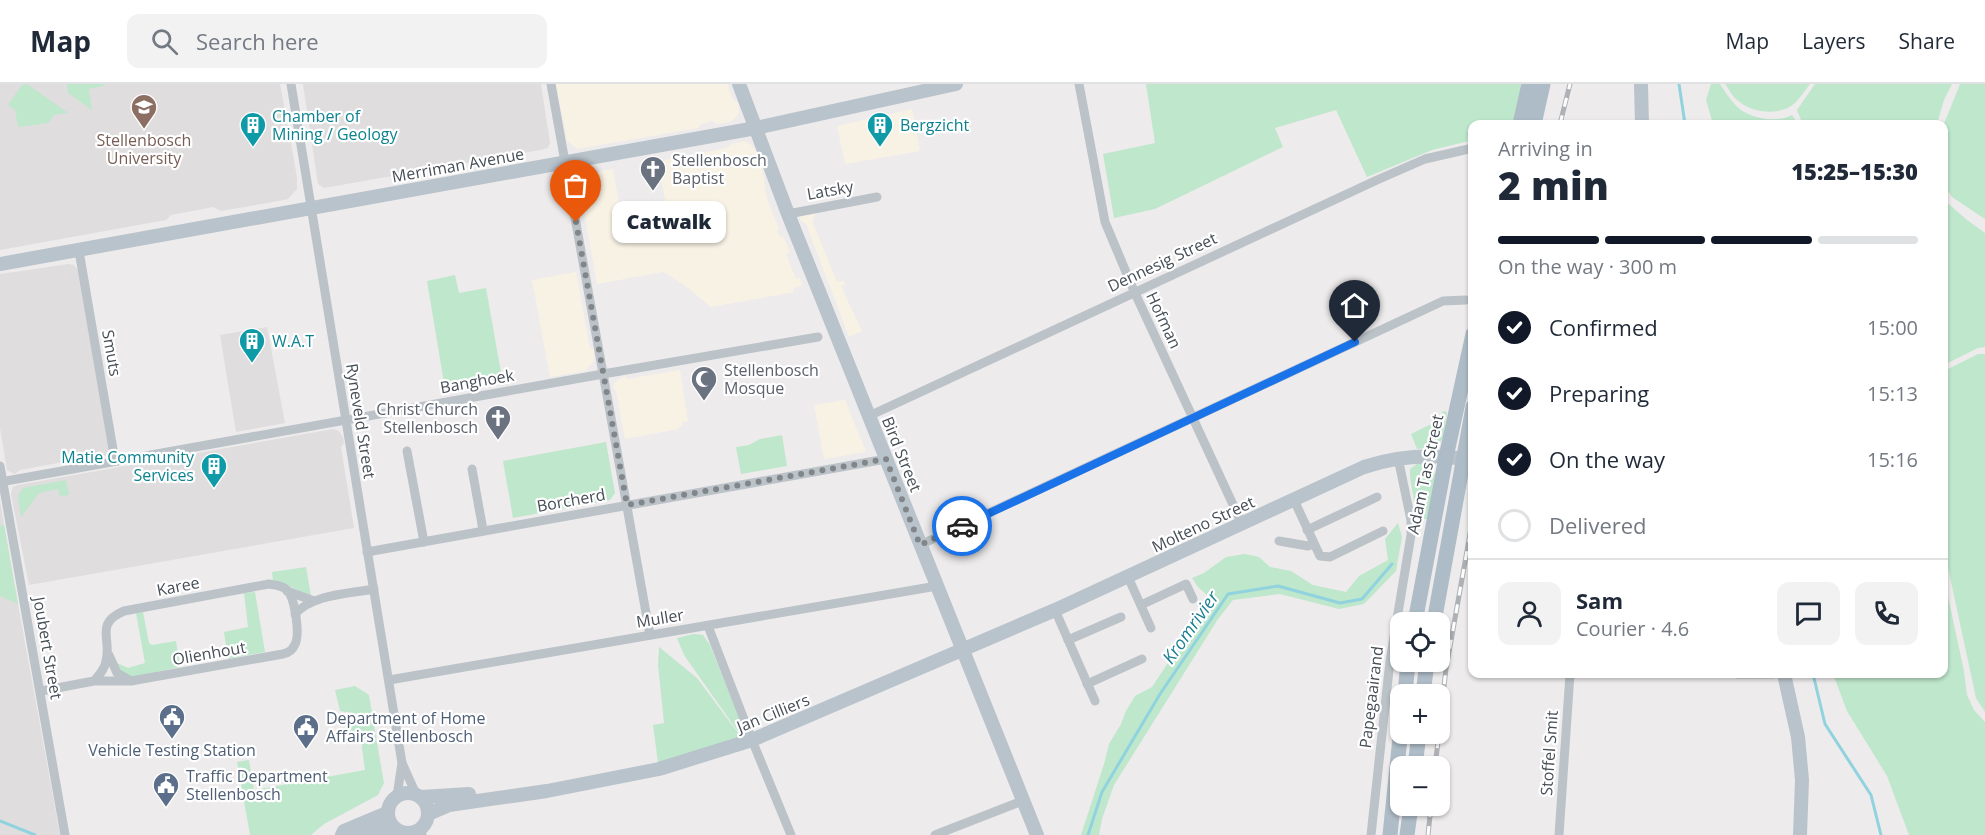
<!DOCTYPE html>
<html lang="en">
<head>
<meta charset="utf-8">
<style>
	body { margin:0; font-family:"Open Sans",sans-serif; background:#f2f2f3; color:#1f2937; height:100vh; display:flex; flex-direction:column; font-size:22px; white-space:nowrap }
	* { box-sizing:border-box; margin:0 }
	p { font-size:20px; color:#747a83 }
	.icon { flex:none; width:33px; height:33px; fill:none; stroke:currentColor; stroke-width:2; stroke-linecap:round; stroke-linejoin:round }
	.map { position:relative; flex:1; overflow:hidden }
	.panel { position:absolute; left:1468px; top:36px; width:480px; height:558px; display:flex; flex-direction:column; background:#fff; border-radius:12px; box-shadow:0 2px 4px #0004 }
	.panel>* { flex:none }
	.fabs { position:absolute; left:1390px; top:528px; display:grid; gap:12px }
	.fabs a { display:grid; place-items:center; width:60px; height:60px; border-radius:12px; background:#fff; box-shadow:0 2px 4px #0004; font-size:30px }
	.pin { position:absolute; display:grid; place-items:center; width:51px; height:51px; color:#fff; margin:-62px -26px; border-radius:50% 50% 50% 0; rotate:-45deg; box-shadow:0 0 6px #0007 }
	.pin .icon { rotate:45deg }
	.courier { position:absolute; display:grid; place-items:center; width:60px; height:60px; margin:-30px; border:4px solid #1a73e8; border-radius:50%; background:#fff; color:#222; box-shadow:0 2px 8px #0007 }
	.bubble { position:absolute; height:42px; border-radius:12px; background:#fff; box-shadow:0 2px 4px #0004; font-size:20px; font-weight:800; line-height:42px; text-align:center }
	.summary em { font-style:normal; font-weight:800 }
	.summary div { display:flex; flex-direction:column-reverse }
	.summary { display:flex; align-items:center; justify-content:space-between; height:102px; padding:0 30px }
	h1 { font-size:39px; font-weight:800; line-height:45px }
	.bar { display:grid; grid-template-columns:repeat(4,1fr); gap:9px 6px; align-content:center; height:72px; padding:0 30px }
	.bar i { height:8px; border-radius:4px; background:#e0e1e3 }
	.bar .selected { background:#111827 }
	.bar p { grid-column:span 4 }
	.line { display:flex; align-items:center; gap:15px; padding:0 30px; border-top:2px solid #e0e1e3 }
	.line div { flex:1 }
	.round { display:grid; place-items:center; flex:none; width:63px; height:63px; border-radius:12px; background:#f2f2f3 }
	ol { padding:0 30px; list-style:none }
	li { display:flex; align-items:center; gap:18px; height:66px }
	li p { margin-inline-start:auto }
	li .icon { padding:6px; border-radius:50%; background:#111827; color:#fff; stroke-width:4 }
	li:last-child { color:#747a83 }
	li i { width:33px; height:33px; border:3px solid #e0e1e3; border-radius:50% }
	header { display:flex; align-items:center; gap:36px; box-sizing:border-box; height:84px; padding:0 30px; background:#fff; border-bottom:2px solid #e0e1e3 }
	header strong { font-size:28px }
	nav { display:flex; gap:33px; margin-inline-start:auto; font-size:21px }
	.search { width:420px; height:54px; background:#f2f2f3; display:flex; align-items:center; gap:15px; box-sizing:border-box; padding:0 21px; border-radius:12px; color:#747a83; font-size:22px }
	.map>svg:first-child { display:block }
	.commercial { fill:#f8f2e5 }
	.education { fill:#dfdddd }
	.green { fill:#bee7cc }
	.lines { fill:none; stroke-linecap:round; stroke-linejoin:round }
	.stream { stroke:#90d3df; stroke-width:3 }
	.street { stroke:#bbc3c9; stroke-width:9 }
	.secondary { stroke:#b9c3cb; stroke-width:14 }
	.primary { stroke:#aebcc7; stroke-width:15 }
	.rail-casing { stroke:#aeb1b5; stroke-width:5 }
	.rail { stroke:#fff; stroke-width:3; stroke-dasharray:9; stroke-linecap:butt }
	.done { stroke:#81868a; stroke-width:6; stroke-dasharray:0 10.8 }
	.route { stroke:#1a73e8; stroke-width:8 }
	.labels { text-anchor:middle; dominant-baseline:central; stroke-width:4.5; stroke-linejoin:round; paint-order:stroke }
	.culture-label { font-size:16px; fill:#0d838f; stroke:#fff; text-anchor:start }
	.education-label { font-size:16px; fill:#785e54; stroke:#fff }
	.worship-label { font-size:16px; fill:#5b616d; stroke:#fff; text-anchor:start }
	.street-label { font-size:16px; fill:#464f56; stroke:#fff }
	.service-label { font-size:16px; fill:#4e5e75; stroke:#fff; text-anchor:start }
	.water-label { font-size:18px; font-style:italic; fill:#1d8092; stroke:#fff }
</style>
</head>
<body>
<header>
<strong>Map</strong>
<div class="search"><svg class="icon" aria-label="search" viewBox="0 0 24 24"><circle cx="10" cy="10" r="6"/><path d="M15 15l6 6"/></svg>Search here</div>
<nav><a>Map</a><a>Layers</a><a>Share</a></nav>
</header>
<div class="map">
<svg width="1985" height="751" viewBox="0 0 1985 751">
	<rect width="100%" height="100%" fill="#eeebec"/>
	<!-- commercial -->
	<g class="commercial">
		<polygon points="556,0 727,0 733,16 738,18 739,28 736,34 730,38 716,40 713,37 701,40 698,44 577,65 567,57"/>
		<polygon points="912,25 920,67 845,80 837,42"/>
		<polygon points="744,57 750,60 755,65 762,82 767,115 779,145 777,146 780,153 783,152 790,168 786,170 796,195 800,194 802,202 793,204 794,208 711,223 683,200 663,188 597,200 582,115 577,112 575,102 577,93 582,88 592,85 596,88 613,85 621,131 649,126 652,142 669,138 658,77 728,64 731,60"/>
		<polygon points="816,129 812,137 837,198 844,197 845,200 841,202 862,247 849,253 806,140 801,137 799,132"/>
		<polygon points="576,188 590,265 594,265 594,277 585,287 550,293 532,196"/>
		<polygon points="680,286 688,337 682,338 682,342 679,343 679,345 625,355 616,307 613,304 615,298 625,292 628,295"/>
		<polygon points="845,316 866,368 824,375 814,321"/>
	</g>
	<!-- education -->
	<g class="education">
		<polygon points="0,0 280,0 297,93 297,105 288,115 284,116 221,127 213,123 171,131 166,136 0,166"/>
		<polygon points="303,0 541,0 550,59 548,64 540,66 324,104 318,100"/>
		<polygon points="69,180 74,181 78,186 109,369 101,375 96,372 20,386 14,390 7,386 0,344 0,190"/>
		<polygon points="267,243 285,339 236,348 220,251"/>
		<polygon points="333,345 339,347 343,353 344,359 341,363 354,444 29,501 11,410 13,403 18,401"/>
		<polygon points="0,417 18,520 60,751 0,751"/>
	</g>
	<!-- green -->
	<g class="green">
		<polygon points="27,0 68,29 54,31 48,39 18,43 15,26 8,21 22,1"/>
		<polygon points="67,0 104,0 104,2 89,5 92,26 68,9"/>
		<polygon points="1146,0 1523,0 1514,40 1501,40 1501,39 1473,40 1473,56 1432,66 1367,93 1336,26 1275,44 1283,63 1155,125 1114,134 1103,70 1155,59"/>
		<path d="M 1711,0 L 1720,0 C 1726,9 1732,19 1741,26 C 1754,35 1778,39 1792,31 L 1798,40 L 1713,40 L 1706,16 Z"/>
		<path d="M 1725,0 L 1810,0 C 1805,6 1801,13 1795,19 C 1779,33 1752,29 1737,16 C 1732,12 1729,5 1725,0 Z"/>
		<polygon points="1815,0 1952,0 1944,16 1937,40 1805,40 1801,36 1797,26"/>
		<polygon points="1960,0 1985,0 1985,135 1952,113 1944,101 1944,40"/>
		<polygon points="1944,116 1967,136 1985,149 1985,263 1978,264 1944,281"/>
		<polygon points="455,191 459,209 486,204 502,294 445,305 427,197"/>
		<polygon points="1978,270 1985,270 1985,628 1976,614 1944,465 1944,287"/>
		<path d="M 1443,327 L 1447,328 C 1442,355 1448,363 1417,365 L 1411,350 L 1435,338 Z"/>
		<polygon points="782,351 787,382 741,390 736,363 749,361 760,355"/>
		<polygon points="606,358 615,409 610,416 513,434 503,377"/>
		<path d="M 1418,379 C 1427,379 1433,382 1435,392 L 1427,435 L 1417,435 L 1410,393 L 1410,385 Z"/>
		<polygon points="66,396 69,411 60,412 58,405 39,409 21,433 18,412 23,404"/>
		<polygon points="1398,439 1402,453 1396,487 1364,520 1339,525 1280,510 1233,516 1218,535 1114,701 1102,735 1099,751 1081,751 1104,680 1109,660 1121,640 1126,627 1135,612 1152,603 1183,556 1203,531 1207,519 1207,511 1198,503 1192,494 1204,489 1226,473 1245,470 1259,473 1270,483 1291,487 1313,501 1346,508 1359,492 1388,476 1385,455"/>
		<polygon points="4,441 18,520 0,512 0,442"/>
		<path d="M 306,483 L 311,512 C 297,508 287,498 273,496 L 272,488 Z"/>
		<polygon points="1944,494 1964,587 1967,611 1974,626 1985,638 1985,751 1909,751 1887,692 1847,627 1833,590 1944,590"/>
		<polygon points="255,508 265,568 228,575 224,548 248,543 244,509"/>
		<polygon points="143,528 149,559 152,561 176,557 180,583 132,593 121,588 115,578 128,584 145,579 136,529"/>
		<polygon points="694,550 703,551 710,561 741,639 743,646 741,652 684,571 677,554"/>
		<polygon points="659,563 697,594 738,649 739,654 658,679 653,641 664,639 658,581"/>
		<polygon points="355,602 369,611 372,629 360,630 340,627 335,606"/>
		<polygon points="373,636 384,699 378,711 324,740 311,751 250,751 237,678 249,676 254,706 365,686 361,656 349,658 347,643 349,643 349,638"/>
	</g>
	<g class="lines">
		<!-- stream -->
		<g class="stream">
			<polyline points="1679,0 1685,40"/>
			<polyline points="1813,590 1825,640 1871,711 1881,751"/>
			<polyline points="0,737 35,751"/>
			<polyline points="1088,751 1102,708 1160,610 1228,510 1278,502 1340,519 1362,515 1392,480"/>
		</g>
		<!-- street -->
		<g class="street">
			<polyline points="291,0 402,679 416,710"/>
			<polyline points="551,0 650,551"/>
			<polyline points="1079,0 1105,138 1134,207 1242,440"/>
			<polyline points="788,130 877,113"/>
			<polyline points="79,167 115,377"/>
			<polyline points="869,332 1377,96 1425,75 1473,64"/>
			<polyline points="407,367 424,458"/>
			<polyline points="0,382 65,751"/>
			<polyline points="472,385 483,446"/>
			<polyline points="0,398 603,290 818,253"/>
			<polyline points="1294,416 1320,472 1330,473 1383,447"/>
			<polyline points="1307,446 1377,413"/>
			<polyline points="1279,457 1308,462 1313,460"/>
			<polyline points="920,461 1443,217 1466,216"/>
			<polyline points="367,468 886,375"/>
			<polyline points="1128,493 1151,544"/>
			<polyline points="287,507 314,517"/>
			<polyline points="1141,521 1186,500 1193,515"/>
			<polyline points="1055,526 1095,617"/>
			<path d="M 295,530 C 313,510 348,510 374,505"/>
			<polyline points="708,542 752,656 791,751"/>
			<polyline points="1068,556 1121,533"/>
			<polyline points="109,571 117,589 129,596"/>
			<polyline points="1738,590 1773,590"/>
			<polyline points="389,596 937,502"/>
			<polyline points="1087,600 1142,575"/>
			<path d="M 41,607 L 94,597 L 131,597 L 283,570 C 287,569 292,567 294,562 C 301,553 295,514 287,506 C 282,501 275,501 269,500 L 124,527 C 94,540 112,554 106,577 C 105,585 99,591 94,597"/>
			<polyline points="397,712 402,679"/>
			<polyline points="421,744 422,751"/>
			<polyline points="406,749 409,751"/>
			<polyline points="935,751 1022,717"/>
			<polyline points="1371,751 1390,577 1411,451 1411,436 1398,374"/>
			<polyline points="1559,751 1570,590"/>
		</g>
		<!-- secondary -->
		<g class="secondary">
			<polyline points="739,0 788,130 1037,751"/>
			<polyline points="1641,0 1642,40"/>
			<polyline points="0,180 756,44 956,0"/>
			<polyline points="1784,590 1798,653 1802,696 1800,751"/>
			<circle cx="408" cy="729" r="20"/>
			<polyline points="421,713 469,710"/>
			<path d="M 428,730 L 449,721 L 547,707 L 659,685 L 752,656 L 1055,526 L 1364,383 C 1395,373 1425,370 1457,374"/>
			<polyline points="342,751 344,747 387,729"/>
			<polyline points="359,751 378,745 396,745"/>
		</g>
		<!-- primary -->
		<g class="primary">
			<polyline points="1520,40 1529,0"/>
			<polyline points="1534,40 1543,0"/>
			<polyline points="1415,538 1446,373 1473,250"/>
			<polyline points="1434,538 1473,323"/>
			<polyline points="1405,610 1408,578"/>
			<polyline points="1423,610 1427,578"/>
			<polyline points="1415,682 1419,650"/>
			<polyline points="1390,751 1401,644"/>
			<polyline points="1407,751 1411,722"/>
		</g>
		<!-- rail casing -->
		<g class="rail-casing">
			<g id="rail">
				<polyline points="1560,40 1570,0"/>
				<polyline points="1440,636 1446,585 1473,433"/>
				<polyline points="1435,682 1439,650"/>
				<polyline points="1428,751 1431,722"/>
			</g>
		</g>
		<!-- rail -->
		<use href="#rail" class="rail"/>
	</g>
	<g class="lines">
		<!-- done -->
		<polyline class="done" points="576,138 627,421 886,375 920,461 962,442"/>
		<!-- route -->
		<polyline class="route" points="962,442 1355,258"/>
	</g>
	<!-- icons -->
	<defs>
		<g id="university-pin" transform="scale(1.35)"><path d="M0 17L-7.5 6A9.5 9.5 0 1 1 7.5 6Z" fill="#8d6e63" stroke="#fff"/><path d="M0-5L7-2L0 1L-7-2ZM-4 1L0 2.5L4 1V4Q0 6-4 4Z" fill="#fff"/></g>
		<g id="building-pin" transform="scale(1.35)"><path d="M0 17L-7.5 6A9.5 9.5 0 1 1 7.5 6Z" fill="#0f9aa8" stroke="#fff"/><path d="M-4-6H4V6H1V3H-1V6H-4ZM-2.5-4.3h1.7v1.8h-1.7ZM.8-4.3h1.7v1.8H.8ZM-2.5-1h1.7V.8h-1.7ZM.8-1h1.7V.8H.8Z" fill="#fff"/></g>
		<g id="church-pin" transform="scale(1.35)"><path d="M0 17L-7.5 6A9.5 9.5 0 1 1 7.5 6Z" fill="#6b7280" stroke="#fff"/><path d="M-1.2-6h2.4v3.5h3.3v2.4h-3.3V6h-2.4V-.1h-3.3v-2.4h3.3Z" fill="#fff"/></g>
		<g id="mosque-pin" transform="scale(1.35)"><path d="M0 17L-7.5 6A9.5 9.5 0 1 1 7.5 6Z" fill="#6b7280" stroke="#fff"/><path d="M3.5-4.9A6 6 0 1 0 3.5 4.9A5 5 0 1 1 3.5-4.9Z" fill="#fff"/></g>
		<g id="civic-pin" transform="scale(1.35)"><path d="M0 17L-7.5 6A9.5 9.5 0 1 1 7.5 6Z" fill="#5c6f8a" stroke="#fff"/><path d="M-.6-6.5H3V-4.5H.6V-3L4-1V1h2V6H-6V1h2V-1L-.6-3ZM-1.2 2.5V6h2.4V2.5Z" fill="#fff"/></g>
	</defs>
	<g fill-rule="evenodd">
		<use href="#university-pin" x="144" y="23"/>
		<use href="#building-pin" x="253" y="41"/>
		<use href="#building-pin" x="880" y="41"/>
		<use href="#church-pin" x="653" y="85"/>
		<use href="#building-pin" x="252" y="257"/>
		<use href="#mosque-pin" x="704" y="295"/>
		<use href="#church-pin" x="498" y="334"/>
		<use href="#building-pin" x="214" y="382"/>
		<use href="#civic-pin" x="172" y="633"/>
		<use href="#civic-pin" x="306" y="643"/>
		<use href="#civic-pin" x="166" y="701"/>
	</g>
	<g class="labels">
		<!-- culture labels -->
		<g class="culture-label">
			<text x="272" y="32">Chamber of<tspan x="272" dy="18">Mining / Geology</tspan></text>
			<text x="900" y="41">Bergzicht</text>
			<text x="272" y="257">W.A.T</text>
			<text x="194" y="373" text-anchor="end">Matie Community<tspan x="194" dy="18">Services</tspan></text>
		</g>
		<!-- education labels -->
		<g class="education-label">
			<text x="144" y="56">Stellenbosch<tspan x="144" dy="18">University</tspan></text>
		</g>
		<!-- worship labels -->
		<g class="worship-label">
			<text x="672" y="76">Stellenbosch<tspan x="672" dy="18">Baptist</tspan></text>
			<text x="724" y="286">Stellenbosch<tspan x="724" dy="18">Mosque</tspan></text>
			<text x="478" y="325" text-anchor="end">Christ Church<tspan x="478" dy="18">Stellenbosch</tspan></text>
		</g>
		<!-- street labels -->
		<g class="street-label">
			<text transform="translate(458 81) rotate(-10)">Merriman Avenue</text>
			<text transform="translate(830 106) rotate(-10)">Latsky</text>
			<text transform="translate(1162 178) rotate(-25)">Dennesig Street</text>
			<text transform="translate(1164 236) rotate(65)">Hofman</text>
			<text transform="translate(112 269) rotate(80)">Smuts</text>
			<text transform="translate(477 297) rotate(-10)">Banghoek</text>
			<text transform="translate(361 337) rotate(81)">Ryneveld Street</text>
			<text transform="translate(902 370) rotate(68)">Bird Street</text>
			<text transform="translate(1425 390) rotate(-78)">Adam Tas Street</text>
			<text transform="translate(571 416) rotate(-10)">Borcherd</text>
			<text transform="translate(1203 440) rotate(-25)">Molteno Street</text>
			<text transform="translate(178 502) rotate(-11)">Karee</text>
			<text transform="translate(660 534) rotate(-9)">Muller</text>
			<text transform="translate(48 564) rotate(80)">Joubert Street</text>
			<text transform="translate(209 569) rotate(-10)">Olienhout</text>
			<text transform="translate(1371 613) rotate(-83)">Papegaairand</text>
			<text transform="translate(773 629) rotate(-22)">Jan Cilliers</text>
			<text transform="translate(1549 669) rotate(-86)">Stoffel Smit</text>
		</g>
		<!-- service labels -->
		<g class="service-label">
			<text x="326" y="634">Department of Home<tspan x="326" dy="18">Affairs Stellenbosch</tspan></text>
			<text x="172" y="666" text-anchor="middle">Vehicle Testing Station</text>
			<text x="186" y="692">Traffic Department<tspan x="186" dy="18">Stellenbosch</tspan></text>
		</g>
		<!-- water labels -->
		<g class="water-label">
			<text transform="translate(1190 543) rotate(-55)">Kromrivier</text>
		</g>
	</g>
</svg>
<div class="fabs">
<a><svg class="icon" aria-label="locate" viewBox="0 0 24 24"><circle cx="12" cy="12" r="6"/><path d="M12 2v4M12 18v4M2 12h4M18 12h4"/></svg></a>
<a>+</a>
<a>−</a>
</div>
<div class="pin" style="left:576px;top:138px;background:#ea580c"><svg class="icon" aria-label="bag" viewBox="0 0 24 24"><path d="M5 8h14l-1 12H6zM9 8a3 3 0 0 1 6 0"/></svg></div>
<div class="pin" style="left:1355px;top:258px;background:#1f2937"><svg class="icon" aria-label="home" viewBox="0 0 24 24"><path d="M3 11l9-7 9 7M6 9v11h12V9"/></svg></div>
<div class="courier" style="left:962px;top:442px"><svg class="icon" aria-label="car" viewBox="0 0 24 24"><path d="M5 17H2v-5l4-1 3-4h7l3 4 3 1v5h-3M9 17h6M6 11h13"/><circle cx="7" cy="17" r="2"/><circle cx="17" cy="17" r="2"/></svg></div>
<div class="bubble" style="left:612px;top:117px;width:114px">Catwalk</div>
<section class="panel">
<div class="summary"><div><h1>2 min</h1><p>Arriving in</p></div><em>15:25–15:30</em></div>
<div class="bar"><i class="selected"></i><i class="selected"></i><i class="selected"></i><i></i><p>On the way · 300 m</p></div>
<ol>
<li><svg class="icon" aria-label="check" viewBox="0 0 24 24"><path d="M5 12l5 5 9-10"/></svg>Confirmed<p>15:00</p></li>
<li><svg class="icon" aria-label="check" viewBox="0 0 24 24"><path d="M5 12l5 5 9-10"/></svg>Preparing<p>15:13</p></li>
<li><svg class="icon" aria-label="check" viewBox="0 0 24 24"><path d="M5 12l5 5 9-10"/></svg>On the way<p>15:16</p></li>
<li><i></i>Delivered</li>
</ol>
<div class="line" style="height:108px"><a class="round"><svg class="icon" aria-label="person" viewBox="0 0 24 24"><circle cx="12" cy="8" r="4"/><path d="M4 21q1-7 8-7t8 7"/></svg></a><div><b>Sam</b><p>Courier · 4.6</p></div><a class="round"><svg class="icon" aria-label="chat" viewBox="0 0 24 24"><path d="M4 5h16v11H9l-5 4z"/></svg></a><a class="round"><svg class="icon" aria-label="phone" viewBox="0 0 24 24"><path d="M5 4h4l2 5-3 2q2 4 5 5l2-3 5 2v4C11 20 4 13 5 4z"/></svg></a></div>
</section>
</div>
</body>
</html>
